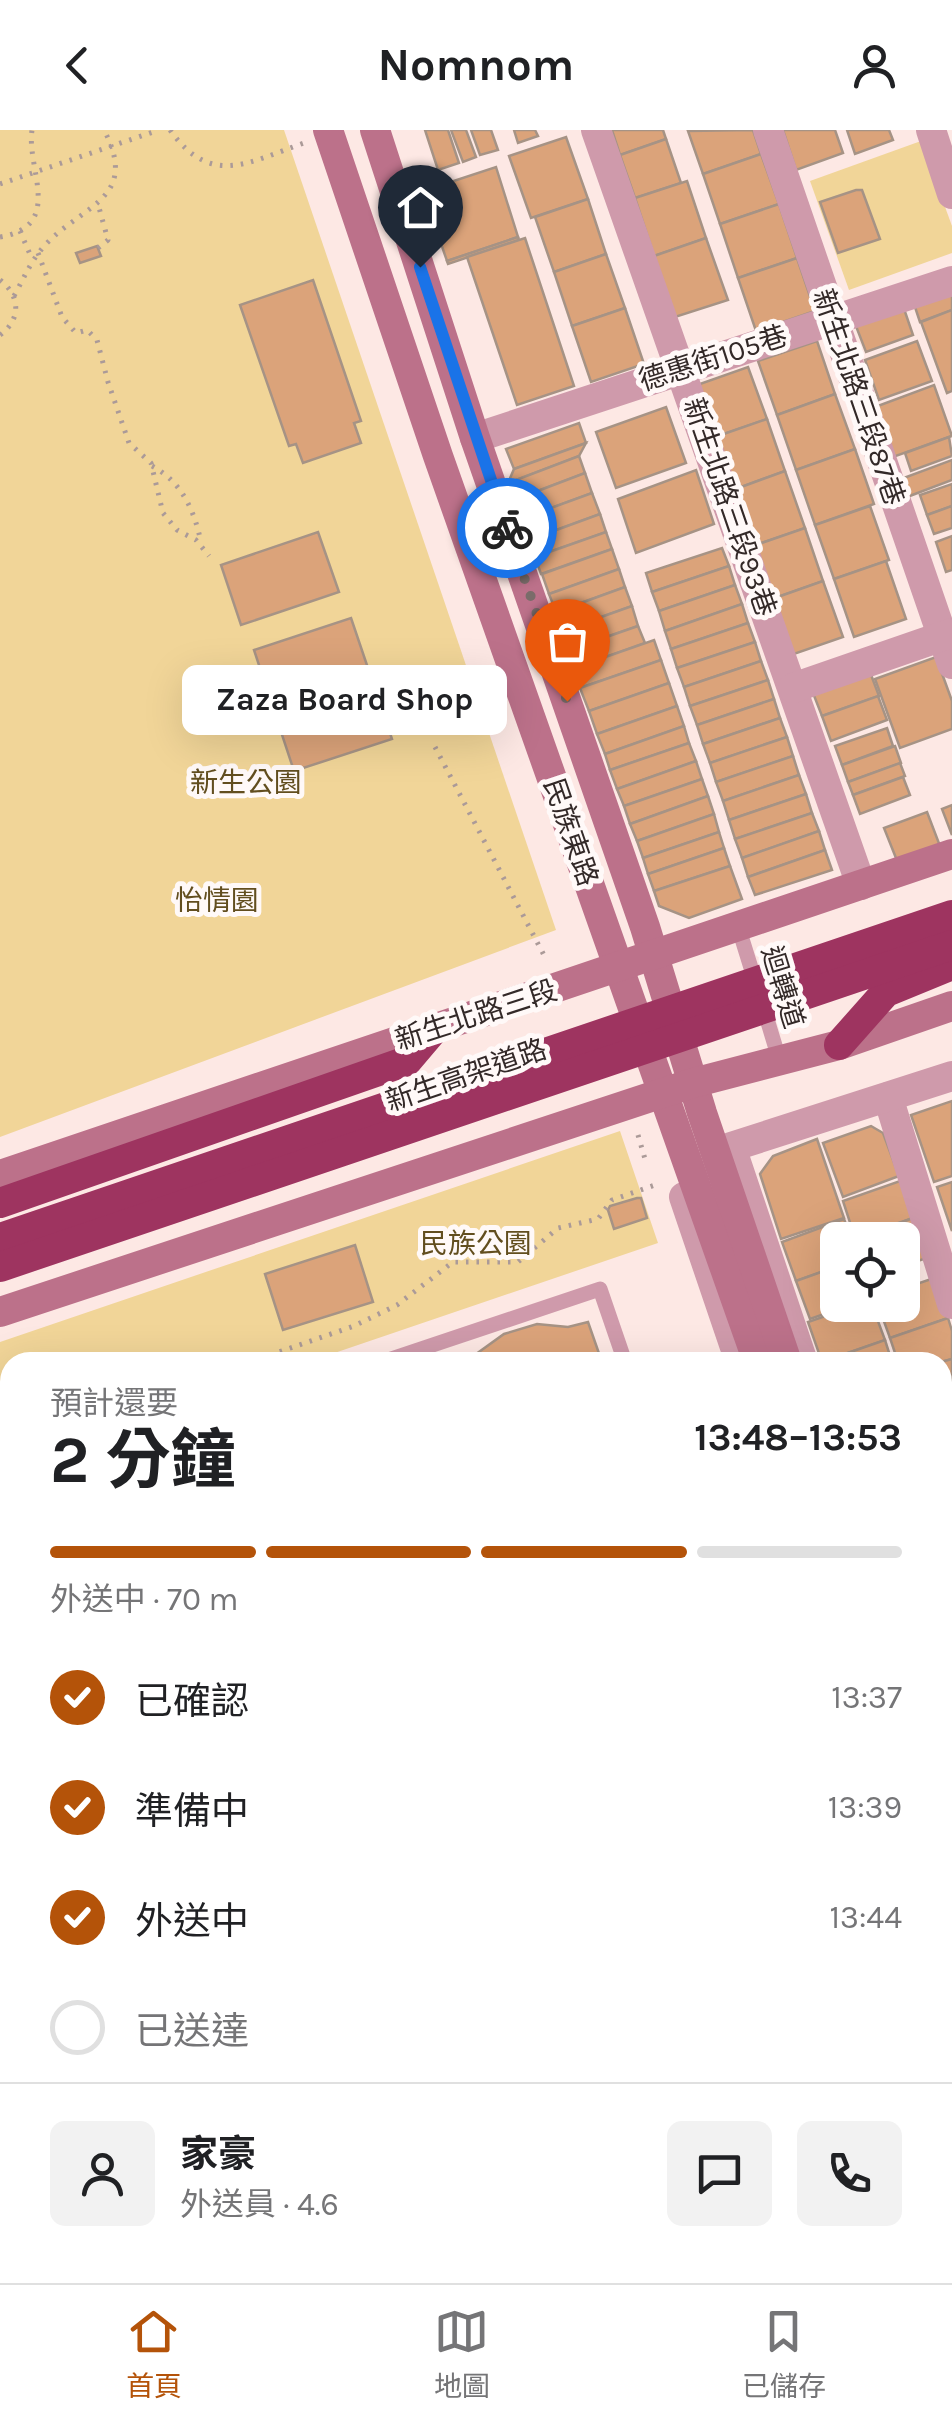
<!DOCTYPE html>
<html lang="zh-TW">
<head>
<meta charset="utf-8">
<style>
	body { margin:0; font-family:Karla,"Noto Sans TC",sans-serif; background:#f2f2f2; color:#202124; height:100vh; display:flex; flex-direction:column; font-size:38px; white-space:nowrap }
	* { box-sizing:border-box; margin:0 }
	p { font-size:32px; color:#757577 }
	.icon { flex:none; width:55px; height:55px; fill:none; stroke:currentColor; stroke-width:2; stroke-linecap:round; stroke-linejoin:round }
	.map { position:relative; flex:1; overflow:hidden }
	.side { position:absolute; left:0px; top:1222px; width:952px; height:932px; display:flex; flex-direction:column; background:#fff; border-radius:30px 30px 0 0; box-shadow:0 10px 40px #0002 }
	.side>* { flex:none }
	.buttons { position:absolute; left:820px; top:1092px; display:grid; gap:20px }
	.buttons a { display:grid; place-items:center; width:100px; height:100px; border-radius:15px; background:#fff; box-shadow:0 10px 40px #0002; font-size:50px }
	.pin { position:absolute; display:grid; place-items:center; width:85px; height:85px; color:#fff; margin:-102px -42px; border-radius:50% 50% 50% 0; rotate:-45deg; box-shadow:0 0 10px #0007 }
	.pin .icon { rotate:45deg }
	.courier { position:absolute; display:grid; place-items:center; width:100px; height:100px; margin:-50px; border:8px solid #1a73e8; border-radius:50%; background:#fff; color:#222; box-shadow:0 2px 12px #0007 }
	.bubble { position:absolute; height:70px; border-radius:15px; background:#fff; box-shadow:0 10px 40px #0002; font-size:32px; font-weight:700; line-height:70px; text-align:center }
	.head em { font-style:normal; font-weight:700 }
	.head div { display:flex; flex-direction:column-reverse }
	.head { display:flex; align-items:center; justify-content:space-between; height:170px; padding:0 50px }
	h1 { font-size:65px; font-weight:700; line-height:75px }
	.bar { display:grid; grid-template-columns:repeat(4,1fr); gap:15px 10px; align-content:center; height:120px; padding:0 50px }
	.bar i { height:12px; border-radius:8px; background:#e0e0e0 }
	.bar .current { background:#b45309 }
	.bar p { grid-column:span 4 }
	.line { display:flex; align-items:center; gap:25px; padding:0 50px; border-top:2px solid #e0e0e0 }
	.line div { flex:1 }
	.round { display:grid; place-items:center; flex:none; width:105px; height:105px; border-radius:15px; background:#f2f2f2 }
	ol { padding:0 50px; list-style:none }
	li { display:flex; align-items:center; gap:30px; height:110px }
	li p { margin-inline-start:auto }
	li .icon { padding:10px; border-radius:50%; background:#b45309; color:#fff; stroke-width:4 }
	li:last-child { color:#757577 }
	li i { width:55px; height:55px; border:5px solid #e0e0e0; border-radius:50% }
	header { display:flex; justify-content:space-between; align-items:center; height:130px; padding:0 50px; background:#fff; font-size:45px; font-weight:700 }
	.tab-bar { display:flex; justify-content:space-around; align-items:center; height:140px; border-top:2px solid #e0e0e0; background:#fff; font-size:28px; color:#757577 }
	.tab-bar a { display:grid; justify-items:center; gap:5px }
	.tab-bar .current { color:#b45309 }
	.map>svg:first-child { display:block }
	.green { fill:#f1d598 }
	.building { fill:#dba37a; stroke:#a69385; stroke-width:2.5 }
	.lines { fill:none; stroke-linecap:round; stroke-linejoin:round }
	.path { stroke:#ab9a98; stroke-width:5; stroke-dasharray:2.5 8; stroke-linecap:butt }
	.lane { stroke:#cf9aab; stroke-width:15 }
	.street { stroke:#cf9aab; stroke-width:30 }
	.secondary { stroke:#bc718a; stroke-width:30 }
	.highway { stroke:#9e3460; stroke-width:30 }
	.done { stroke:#7a6c6a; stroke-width:10; stroke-dasharray:0 18 }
	.route { stroke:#1a73e8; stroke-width:12 }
	.labels { text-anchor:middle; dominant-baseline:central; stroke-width:10; stroke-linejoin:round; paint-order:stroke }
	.street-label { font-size:28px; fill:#332928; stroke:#fff9f8 }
	.park-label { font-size:28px; fill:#624e1f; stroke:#fff9f8 }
</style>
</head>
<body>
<header><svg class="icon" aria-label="back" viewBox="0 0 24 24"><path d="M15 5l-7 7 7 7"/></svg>Nomnom<svg class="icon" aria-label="person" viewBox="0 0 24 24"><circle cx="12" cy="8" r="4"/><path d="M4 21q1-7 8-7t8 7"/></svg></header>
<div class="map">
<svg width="952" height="2153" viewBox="0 0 952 2153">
	<rect width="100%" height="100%" fill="#fde8e4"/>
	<!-- green -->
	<g class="green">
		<polygon points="0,0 284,0 556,800 0,1007"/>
		<polygon points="921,11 952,96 952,123 849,160 810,51"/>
		<polygon points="620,1001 658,1113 308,1232 10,1232 10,1337 0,1343 0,1212"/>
		<polygon points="10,1569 10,1630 0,1634 0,1573"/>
	</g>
	<!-- building -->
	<g class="building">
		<polygon points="425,0 448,0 459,33 438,40"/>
		<polygon points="451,0 466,0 476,27 463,32"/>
		<polygon points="471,0 491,0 498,20 480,25"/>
		<polygon points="514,0 535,0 538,6 518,13"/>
		<polygon points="612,0 663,0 666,9 620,25"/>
		<polygon points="753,0 761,24 703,44 688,1"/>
		<polygon points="783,0 835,0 843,23 796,40"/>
		<polygon points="847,0 889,0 893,10 855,24"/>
		<polygon points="566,7 588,69 531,88 509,26"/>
		<polygon points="666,9 681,53 635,68 620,25"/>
		<polygon points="761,24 779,74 720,94 703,44"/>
		<polygon points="496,37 518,107 447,131 423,61"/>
		<polygon points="687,51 706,108 654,126 635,68"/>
		<polygon points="856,60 862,60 880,109 838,123 820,72"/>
		<polygon points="588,69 606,124 554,142 535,87"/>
		<polygon points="779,74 797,128 738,148 720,94"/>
		<polygon points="518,107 519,110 448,134 447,131"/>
		<polygon points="525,108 574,256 517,275 467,127"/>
		<polygon points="706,108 728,170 675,187 654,126"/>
		<polygon points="97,116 101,126 80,133 76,123"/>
		<polygon points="606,124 625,178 572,196 554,142"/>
		<polygon points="797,128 815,181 756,201 738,148"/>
		<polygon points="313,150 361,291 354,293 361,313 303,333 296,314 289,316 240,175"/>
		<polygon points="952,153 952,180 920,192 912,168"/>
		<polygon points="902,173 913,205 866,222 854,191"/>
		<polygon points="625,178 644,234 591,252 572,196"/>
		<polygon points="952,180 952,261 947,263 921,192"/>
		<polygon points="817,211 835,264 777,285 758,231"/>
		<polygon points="917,211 932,251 879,270 865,230"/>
		<polygon points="748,237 767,289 715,307 697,255"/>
		<polygon points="934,255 952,306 893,327 875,277"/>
		<polygon points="835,264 855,319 796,340 777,285"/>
		<polygon points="666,277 686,333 616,358 596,302"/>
		<polygon points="767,289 785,341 733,360 715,307"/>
		<polygon points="579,293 586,313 514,339 506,319"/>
		<polygon points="949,307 952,326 911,341 905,323"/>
		<polygon points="586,313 579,326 508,353 514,339"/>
		<polygon points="855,319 874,374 815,395 796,340"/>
		<polygon points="579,326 585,343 514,370 508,353"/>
		<polygon points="952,330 952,350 907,367 901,349"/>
		<polygon points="696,340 714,394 636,423 618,369"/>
		<polygon points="785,341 805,398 753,416 733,360"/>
		<polygon points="585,343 592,363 521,389 514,370"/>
		<polygon points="952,354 952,376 927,385 920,365"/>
		<polygon points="592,363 600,384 529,410 521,389"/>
		<polygon points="870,376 889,430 834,449 815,395"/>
		<polygon points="952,376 952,398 934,404 927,385"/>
		<polygon points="600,384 606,402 535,427 529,410"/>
		<polygon points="805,398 823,451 772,469 753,416"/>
		<polygon points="318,402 339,462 241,495 221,435"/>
		<polygon points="606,402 612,419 541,444 535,427"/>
		<polygon points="952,406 952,440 946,442 936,412"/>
		<polygon points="722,418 729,436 652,462 646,443"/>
		<polygon points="612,419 619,439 549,464 542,444"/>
		<polygon points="886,431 906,489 854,507 834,449"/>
		<polygon points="729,436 735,455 659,481 652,462"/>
		<polygon points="619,439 625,457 556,482 549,464"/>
		<polygon points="823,451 843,507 791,525 772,469"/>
		<polygon points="735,455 742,474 665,501 659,481"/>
		<polygon points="625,457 632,476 562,501 556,482"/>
		<polygon points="742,474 748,493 671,519 665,501"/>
		<polygon points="632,476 638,496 569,520 562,501"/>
		<polygon points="351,488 392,609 294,641 254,520"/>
		<polygon points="748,493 755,512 677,538 671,519"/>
		<polygon points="638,496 645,513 575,538 569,520"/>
		<polygon points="654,510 661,530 580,558 574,538"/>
		<polygon points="755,512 761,531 684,557 677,538"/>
		<polygon points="936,527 952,571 952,599 900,618 875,549"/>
		<polygon points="661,530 669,553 589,581 580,558"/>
		<polygon points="761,531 768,550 690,576 684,557"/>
		<polygon points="870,542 879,566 822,586 813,563"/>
		<polygon points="768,550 774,569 697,595 690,576"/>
		<polygon points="669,553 677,576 597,604 589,581"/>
		<polygon points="878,566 887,590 831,611 822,586"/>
		<polygon points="774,569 780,588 703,614 697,595"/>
		<polygon points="677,576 684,596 605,624 597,604"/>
		<polygon points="780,588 787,607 710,633 703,614"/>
		<polygon points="684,596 689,613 610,640 605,624"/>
		<polygon points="887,598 893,616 842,635 835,616"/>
		<polygon points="787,607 793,626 716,652 710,633"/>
		<polygon points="689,613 696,631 617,659 610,640"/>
		<polygon points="895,616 901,633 848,652 842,635"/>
		<polygon points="793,626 799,645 723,671 716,652"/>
		<polygon points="696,631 702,649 624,676 617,659"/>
		<polygon points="900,633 905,646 853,665 848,652"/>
		<polygon points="799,645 806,664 729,690 723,671"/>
		<polygon points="903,647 910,665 860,684 853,665"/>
		<polygon points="702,649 708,666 630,694 624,676"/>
		<polygon points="806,664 812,683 735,709 729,690"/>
		<polygon points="708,666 714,684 637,711 630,694"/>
		<polygon points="952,675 952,705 942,679"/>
		<polygon points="927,682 940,716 898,733 884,698"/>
		<polygon points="812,683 819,701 742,728 735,709"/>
		<polygon points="714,684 719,702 643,728 637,711"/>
		<polygon points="819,701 825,720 748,747 742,728"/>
		<polygon points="719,702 724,718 648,744 643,728"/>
		<polygon points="724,718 730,736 654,761 648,744"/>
		<polygon points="825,720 832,740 755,765 748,747"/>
		<polygon points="730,736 742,769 689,788 659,776 654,761"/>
		<polygon points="952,971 952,1046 934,1052 911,985"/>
		<polygon points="871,996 883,1003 899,1046 843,1067 823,1013"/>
		<polygon points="817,1009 844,1088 781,1109 760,1044 773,1026"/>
		<polygon points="900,1051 913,1088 855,1108 843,1071"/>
		<polygon points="952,1052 952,1101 937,1057"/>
		<polygon points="637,1068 641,1068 647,1088 614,1099 608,1080 610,1076"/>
		<polygon points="913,1088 927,1128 902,1136 902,1110 856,1110"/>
		<polygon points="844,1089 852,1110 838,1110 838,1136 796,1151 782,1112"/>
		<polygon points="355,1115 373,1172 283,1200 265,1144"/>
		<polygon points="838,1136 838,1175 850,1175 810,1189 796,1151"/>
		<polygon points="934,1148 948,1188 890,1208 878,1175 902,1175 902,1159"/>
		<polygon points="857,1175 872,1175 885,1210 822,1232 808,1192"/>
		<polygon points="948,1188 952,1201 952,1229 941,1232 898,1232 890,1208"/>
		<polygon points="588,1192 602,1232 465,1232 504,1204 537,1194 568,1197"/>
		<polygon points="885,1210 892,1232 822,1232"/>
		<polygon points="952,1229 952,1273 942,1276 941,1232"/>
		<polygon points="952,1273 952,1296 942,1299 942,1276"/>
		<polygon points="952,1313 952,1368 947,1370 942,1358 942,1316"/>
		<polygon points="942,1389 952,1418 952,1445 942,1449"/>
		<polygon points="3,1402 10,1420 10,1482 0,1485 0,1403"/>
		<polygon points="952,1453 952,1558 942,1561 942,1456"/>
		<polygon points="952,1566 952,1603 942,1593 942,1569"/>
	</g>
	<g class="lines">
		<!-- path -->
		<g class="path">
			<path d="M 170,0 C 211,58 249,32 304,13"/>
			<polyline points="0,54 159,0"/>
			<polyline points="20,101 32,129"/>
			<path d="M 0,107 C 65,96 26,39 32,0"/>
			<polyline points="98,118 108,110 98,74"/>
			<polyline points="38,123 62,187 76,203 87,200 97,210 108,252 129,313 151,333 163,383 177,400 196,410 209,426"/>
			<path d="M 0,150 C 21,166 21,190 0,205"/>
			<path d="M 14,166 C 25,146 32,128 48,112 C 86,74 139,67 104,0"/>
			<path d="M 152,336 C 182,352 194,380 201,412"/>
			<polyline points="435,617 547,831"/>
			<polyline points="638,1005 645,1029"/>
			<polyline points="250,1232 354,1196 397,1175 453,1132 518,1132 558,1098 598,1089 612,1070 655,1055"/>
			<polyline points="942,1308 952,1304"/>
			<polyline points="0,1315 10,1312"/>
		</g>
		<!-- lane -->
		<g class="lane">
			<polyline points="738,796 756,854"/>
			<polyline points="763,876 780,932"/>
			<polyline points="382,1232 600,1159 625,1232"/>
			<polyline points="0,1548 10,1544"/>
			<polyline points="0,1694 10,1690"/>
		</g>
		<!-- street -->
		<g class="street">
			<polyline points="596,0 861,755"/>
			<polyline points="768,0 952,534"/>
			<polyline points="931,0 952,64"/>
			<polyline points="475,308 952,151"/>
			<polyline points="793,558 952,503"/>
			<polyline points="888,967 952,1174"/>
			<polyline points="684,1067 740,1232"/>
			<polyline points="803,1232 731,1017 952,946"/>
		</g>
		<!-- secondary -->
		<g class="secondary">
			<polyline points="328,0 438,326 758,1232"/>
			<polyline points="375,0 475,308 645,797 702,983 787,1232"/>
			<polyline points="0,1045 952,724"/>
			<polyline points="0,1182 693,953 839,915 952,876"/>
			<polyline points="942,1656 952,1652"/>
			<polyline points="942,1697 952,1724"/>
			<polyline points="942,1803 952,1830"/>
		</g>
		<!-- highway -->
		<g class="highway">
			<polyline points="839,915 886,862 952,835"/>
			<polyline points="0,1073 407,931 435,898"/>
			<polyline points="0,1108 952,785"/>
			<polyline points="0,1137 952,815"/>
		</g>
	</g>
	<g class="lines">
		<!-- done -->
		<polyline class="done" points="507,398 567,571"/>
		<!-- route -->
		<polyline class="route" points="420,137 507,398"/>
	</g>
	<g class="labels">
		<!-- street labels -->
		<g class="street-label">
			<text transform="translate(713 228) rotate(-18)">德惠街105巷</text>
			<text transform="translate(859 267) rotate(71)">新生北路三段87巷</text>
			<text transform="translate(730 377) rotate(71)">新生北路三段93巷</text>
			<text transform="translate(571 702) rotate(71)">民族東路</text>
			<text transform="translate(783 857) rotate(73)">迴轉道</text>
			<text transform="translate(476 885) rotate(-18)">新生北路三段</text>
			<text transform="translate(466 945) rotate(-19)">新生高架道路</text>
		</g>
		<!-- park labels -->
		<g class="park-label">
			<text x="246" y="652">新生公園</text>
			<text x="217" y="770">怡情園</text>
			<text x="476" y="1113">民族公園</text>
		</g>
	</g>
</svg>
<div class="buttons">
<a><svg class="icon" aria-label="locate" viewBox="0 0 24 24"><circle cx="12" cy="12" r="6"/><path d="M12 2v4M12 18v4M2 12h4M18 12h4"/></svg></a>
</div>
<div class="pin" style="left:567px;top:571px;background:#ea580c"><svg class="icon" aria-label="bag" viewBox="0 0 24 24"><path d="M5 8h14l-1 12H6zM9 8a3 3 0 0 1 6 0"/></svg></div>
<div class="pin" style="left:420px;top:137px;background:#1f2937"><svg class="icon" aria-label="home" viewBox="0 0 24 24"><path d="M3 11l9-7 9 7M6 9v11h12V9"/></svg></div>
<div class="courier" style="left:507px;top:398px"><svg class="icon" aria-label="bike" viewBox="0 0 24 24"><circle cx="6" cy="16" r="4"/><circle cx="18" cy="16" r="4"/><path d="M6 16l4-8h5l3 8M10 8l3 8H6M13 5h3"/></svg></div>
<div class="bubble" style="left:182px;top:535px;width:325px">Zaza Board Shop</div>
<section class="side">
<div class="head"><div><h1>2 分鐘</h1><p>預計還要</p></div><em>13:48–13:53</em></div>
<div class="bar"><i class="current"></i><i class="current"></i><i class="current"></i><i></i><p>外送中 · 70 m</p></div>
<ol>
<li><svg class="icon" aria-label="check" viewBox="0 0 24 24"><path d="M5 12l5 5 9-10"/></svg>已確認<p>13:37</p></li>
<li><svg class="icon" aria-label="check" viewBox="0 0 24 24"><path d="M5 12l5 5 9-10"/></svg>準備中<p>13:39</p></li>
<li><svg class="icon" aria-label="check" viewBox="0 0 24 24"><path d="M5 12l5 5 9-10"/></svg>外送中<p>13:44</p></li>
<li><i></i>已送達</li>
</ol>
<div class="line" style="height:180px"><a class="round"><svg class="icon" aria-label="person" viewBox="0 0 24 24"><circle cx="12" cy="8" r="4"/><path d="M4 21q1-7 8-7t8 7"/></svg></a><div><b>家豪</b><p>外送員 · 4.6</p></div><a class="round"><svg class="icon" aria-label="chat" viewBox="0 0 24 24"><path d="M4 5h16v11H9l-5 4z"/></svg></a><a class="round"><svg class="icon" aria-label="phone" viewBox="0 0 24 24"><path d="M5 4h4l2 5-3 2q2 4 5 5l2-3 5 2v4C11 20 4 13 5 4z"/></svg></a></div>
</section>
</div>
<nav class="tab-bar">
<a class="current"><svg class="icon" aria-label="home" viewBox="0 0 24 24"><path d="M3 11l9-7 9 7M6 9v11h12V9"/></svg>首頁</a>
<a><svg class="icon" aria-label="map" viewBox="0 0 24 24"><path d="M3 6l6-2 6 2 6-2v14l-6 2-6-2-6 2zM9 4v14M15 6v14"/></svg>地圖</a>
<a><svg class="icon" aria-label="saved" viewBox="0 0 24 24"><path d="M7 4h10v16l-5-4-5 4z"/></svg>已儲存</a>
</nav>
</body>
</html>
